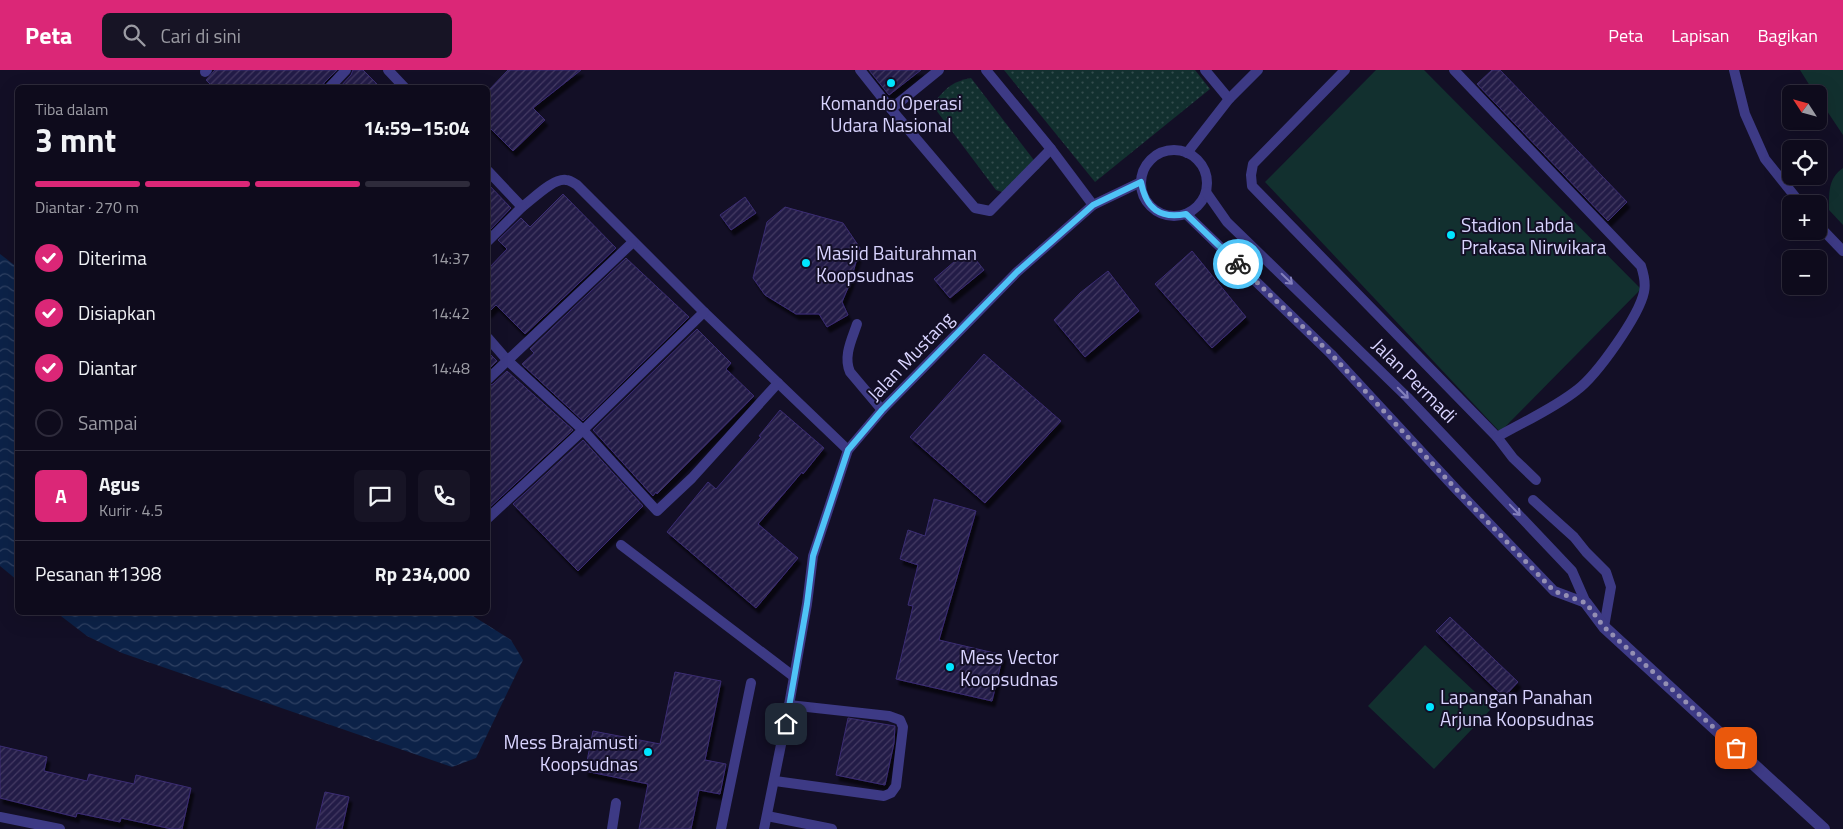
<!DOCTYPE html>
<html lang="id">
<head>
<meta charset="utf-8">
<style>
	body { margin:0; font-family:"Titillium Web",sans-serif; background:#171425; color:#f1f3f6; height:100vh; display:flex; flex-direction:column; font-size:19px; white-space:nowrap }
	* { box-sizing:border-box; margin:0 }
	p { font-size:16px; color:#9b9ba3 }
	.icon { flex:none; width:28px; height:28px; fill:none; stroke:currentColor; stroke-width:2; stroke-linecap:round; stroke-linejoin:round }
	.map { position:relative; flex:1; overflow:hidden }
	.sheet { position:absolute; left:15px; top:15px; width:475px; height:530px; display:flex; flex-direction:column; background:#0e0b1c; border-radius:8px; box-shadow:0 5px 20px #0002,0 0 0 1px #2e2b3b }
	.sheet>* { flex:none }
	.needle { width:32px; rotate:306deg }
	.controls { position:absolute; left:1782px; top:15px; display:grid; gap:10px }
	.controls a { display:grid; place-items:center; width:45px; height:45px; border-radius:8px; background:#0e0b1c; box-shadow:0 5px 20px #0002,0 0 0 1px #2e2b3b; font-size:25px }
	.pin { position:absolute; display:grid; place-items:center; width:42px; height:42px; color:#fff; margin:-21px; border-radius:10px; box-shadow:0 2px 8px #0006 }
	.courier { position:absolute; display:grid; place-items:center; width:50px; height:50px; margin:-25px; border:4px solid #4fc3f7; border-radius:50%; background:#fff; color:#222; box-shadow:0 1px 6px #0007 }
	.head em { font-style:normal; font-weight:700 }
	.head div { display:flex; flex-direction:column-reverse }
	.head { display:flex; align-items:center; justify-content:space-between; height:85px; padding:0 20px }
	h1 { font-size:32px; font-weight:700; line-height:38px }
	.bar { display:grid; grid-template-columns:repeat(4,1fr); gap:8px 5px; align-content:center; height:60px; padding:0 20px }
	.bar i { height:6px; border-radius:4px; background:#2e2b3b }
	.bar .on { background:#db2777 }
	.bar p { grid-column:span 4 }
	.line { display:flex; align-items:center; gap:12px; padding:0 20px; border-top:1px solid #2e2b3b }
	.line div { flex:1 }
	.round { display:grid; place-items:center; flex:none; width:52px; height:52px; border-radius:8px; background:#171425 }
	ol { padding:0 20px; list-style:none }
	li { display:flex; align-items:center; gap:15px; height:55px }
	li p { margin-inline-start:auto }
	li .icon { padding:5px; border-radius:50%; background:#db2777; color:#fff; stroke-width:4 }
	li:last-child { color:#9b9ba3 }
	li i { width:28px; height:28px; border:2px solid #2e2b3b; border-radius:50% }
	header { display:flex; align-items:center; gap:30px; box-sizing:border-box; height:70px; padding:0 25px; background:#db2777; color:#fff }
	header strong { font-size:24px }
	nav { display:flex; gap:28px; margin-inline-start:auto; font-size:18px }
	.search { width:350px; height:45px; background:#171425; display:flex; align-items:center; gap:12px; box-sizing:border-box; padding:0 18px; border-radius:8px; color:#9b9ba3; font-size:19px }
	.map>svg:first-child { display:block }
	.green { fill:#12302f }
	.garden { fill:url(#garden-dots) }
	.water { fill:url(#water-waves) }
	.building { fill:url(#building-hatch); stroke:#3b2d73; filter:url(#shadow) }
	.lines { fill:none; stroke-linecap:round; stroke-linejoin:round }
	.lane { stroke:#3d3a85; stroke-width:10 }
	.street { stroke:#3d3a85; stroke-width:12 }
	.oneway { stroke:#837fbc }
	.done { stroke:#948fb3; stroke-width:5; stroke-dasharray:0 9 }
	.route { stroke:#4fc3f7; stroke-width:6 }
	.poi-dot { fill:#00e5ff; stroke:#130f26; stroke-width:2 }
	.labels { text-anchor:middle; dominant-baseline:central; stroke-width:4; stroke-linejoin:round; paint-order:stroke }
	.poi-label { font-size:19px; fill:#d9d4ff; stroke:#130f26; text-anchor:start }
	.street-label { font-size:19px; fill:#d9d4ff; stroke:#130f26 }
</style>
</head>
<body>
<header>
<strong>Peta</strong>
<div class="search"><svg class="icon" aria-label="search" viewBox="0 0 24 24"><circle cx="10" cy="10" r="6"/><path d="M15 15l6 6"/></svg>Cari di sini</div>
<nav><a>Peta</a><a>Lapisan</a><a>Bagikan</a></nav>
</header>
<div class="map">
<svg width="1843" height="759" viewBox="0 0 1843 759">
	<defs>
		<pattern id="garden-dots" width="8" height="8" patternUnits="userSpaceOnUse" patternTransform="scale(1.25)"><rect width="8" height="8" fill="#12302f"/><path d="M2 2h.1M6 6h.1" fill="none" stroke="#344d4e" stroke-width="1.8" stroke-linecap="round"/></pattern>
		<pattern id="water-waves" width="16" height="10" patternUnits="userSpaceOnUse" patternTransform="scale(1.25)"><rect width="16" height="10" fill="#0c2248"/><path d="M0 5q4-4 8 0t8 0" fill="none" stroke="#2f4163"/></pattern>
		<pattern id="building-hatch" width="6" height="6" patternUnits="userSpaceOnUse" patternTransform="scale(1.25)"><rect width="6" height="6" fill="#241b47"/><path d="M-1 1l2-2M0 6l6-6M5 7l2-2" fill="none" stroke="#433b63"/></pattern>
		<filter id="shadow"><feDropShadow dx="3" dy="5.5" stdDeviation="1" flood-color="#0009"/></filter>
	</defs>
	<rect width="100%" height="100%" fill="#130f26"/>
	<!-- green -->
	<g class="green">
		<polygon points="1376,0 1424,0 1641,219 1500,362 1265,112"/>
		<polygon points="1800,0 1843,0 1843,65 1819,29 1819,24 1815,24"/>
		<path d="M 1843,98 L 1843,155 L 1829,140 C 1829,123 1828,108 1843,98 Z"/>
		<polygon points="1425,575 1492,638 1434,699 1368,636"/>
	</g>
	<!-- garden -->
	<g class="garden">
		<polygon points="1004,0 1195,0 1210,19 1095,112"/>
		<path d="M 971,8 L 1040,98 L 1005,123 L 996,120 L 936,40 L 936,30 C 947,17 954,11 971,8 Z"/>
	</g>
	<!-- water -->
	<g class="water">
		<polygon points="0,184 17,197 17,510 0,496"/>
		<polygon points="57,543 463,543 473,546 511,570 523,590 476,688 452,697 122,583 87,566"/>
	</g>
	<!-- building -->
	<g class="building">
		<polygon points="215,0 337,0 324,13 322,18 214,18 206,10"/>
		<polygon points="353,0 363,0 381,18 339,18 351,5"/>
		<polygon points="508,0 581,0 533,38 545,50 513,81 488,56 488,21"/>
		<polygon points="869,0 921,0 889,25"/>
		<polygon points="1492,0 1500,0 1627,132 1608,151 1477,14"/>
		<polygon points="488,114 511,138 489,161 488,160"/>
		<polygon points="563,124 616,178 525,264 496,235 488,243 488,199 507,179 498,170 521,148 530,157"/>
		<polygon points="745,127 756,143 731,160 720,145"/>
		<polygon points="785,137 843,153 860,178 850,213 842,232 848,245 827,257 819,244 796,244 765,225 753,208 767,152"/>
		<polygon points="968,180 984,200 950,228 934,209"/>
		<polygon points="1192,181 1246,247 1212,278 1155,214"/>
		<polygon points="626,188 689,247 583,351 522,294 534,283 530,279"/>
		<polygon points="1108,201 1139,241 1085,287 1054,250 1080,223"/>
		<polygon points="697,259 731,293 726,299 754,326 657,424 656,422 653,426 593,360"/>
		<polygon points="488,282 497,291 488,300"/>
		<polygon points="984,284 1061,351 985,433 910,367"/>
		<polygon points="507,301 573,360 488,439 488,316 493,314"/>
		<polygon points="780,340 824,378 803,404 802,402 758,454 798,488 756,538 667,462 708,412 716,419 761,367 759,366"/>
		<polygon points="583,370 643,436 578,501 513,434"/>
		<polygon points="934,429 976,441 939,570 1003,585 992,631 896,609 913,536 908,535 918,495 900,489 908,460 925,466"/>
		<polygon points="1450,547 1518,612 1504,627 1436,561"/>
		<polygon points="675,602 721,611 705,690 726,694 720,724 699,720 691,759 639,759 648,714 585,701 593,661 660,674"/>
		<polygon points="848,648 895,656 894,673 885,715 836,705"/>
		<polygon points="0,676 47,687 44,701 87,711 89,704 134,714 136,705 191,718 182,759 172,759 121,748 120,752 77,743 76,747 0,728"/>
		<polygon points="325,722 349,727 342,759 316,759"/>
	</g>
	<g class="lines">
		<!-- lane -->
		<g class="lane">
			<polyline points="388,0 405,18"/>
			<polyline points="860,0 891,39"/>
			<polyline points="939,0 891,39 975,138 990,141 1051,79"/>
			<polyline points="986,0 1051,79 1093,135"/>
			<polyline points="1205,0 1229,29"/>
			<polyline points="1345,0 1253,94 1251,105 1252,116 1497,367 1513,388 1536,410"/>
			<path d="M 1454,0 L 1641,196 C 1644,205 1646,213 1644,222 C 1639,246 1597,305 1577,320 C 1553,339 1523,352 1497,367"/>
			<polyline points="1734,0 1745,44 1765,89 1801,134"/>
			<polyline points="205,2 207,0"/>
			<polyline points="329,18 346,0"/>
			<circle cx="1174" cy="113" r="33"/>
			<polyline points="1187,83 1229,29 1258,0"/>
			<path d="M 488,101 L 522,137 C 533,129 553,108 566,110 C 570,110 574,113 577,115 L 704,242 L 848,380"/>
			<polyline points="1206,122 1227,152 1407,327 1572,501 1586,533"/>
			<polyline points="1186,144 1331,284 1455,418 1554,521 1586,533"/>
			<polyline points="1819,156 1843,181"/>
			<polyline points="488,171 522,137"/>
			<path d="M 857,254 C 852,269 843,286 850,302 L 882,340"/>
			<polyline points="488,268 507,290 583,360 657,441 692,408 778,313"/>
			<polyline points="488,309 633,172"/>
			<polyline points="1533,430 1574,467 1586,482 1606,502 1611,517 1604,557"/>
			<polyline points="488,448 583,360 704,242"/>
			<polyline points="621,475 793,606"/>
			<polyline points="775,711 884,726 891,723 896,716 903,657 900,650 889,646 789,635"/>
			<polyline points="767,746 832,759"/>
			<polyline points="0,747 60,759"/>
			<polyline points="612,759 616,733"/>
			<polyline points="721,759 751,613"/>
			<polyline points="764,759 789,635 807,534 813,486 848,380 882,340 1017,202 1093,135 1141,112"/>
		</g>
		<!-- street -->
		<polyline class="street" points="1586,533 1604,557 1824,759"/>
	</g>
	<!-- one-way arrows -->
	<defs><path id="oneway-shaft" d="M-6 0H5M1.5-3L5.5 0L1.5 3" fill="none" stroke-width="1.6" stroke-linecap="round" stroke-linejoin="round" transform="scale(1.25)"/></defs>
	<g class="oneway">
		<use href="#oneway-shaft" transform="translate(1287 209) rotate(44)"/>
		<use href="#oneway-shaft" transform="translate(1403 323) rotate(45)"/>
		<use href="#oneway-shaft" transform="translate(1515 440) rotate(46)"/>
	</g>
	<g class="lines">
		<!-- done -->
		<polyline class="done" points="1238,194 1331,284 1455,418 1554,521 1586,533 1604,557 1736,678"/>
		<!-- route -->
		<path class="route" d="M 786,654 L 807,534 L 813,486 L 848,380 L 882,340 L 1017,202 L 1093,135 L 1141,112 C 1146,139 1160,149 1186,144 L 1238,194"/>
	</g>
	<!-- markers -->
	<g class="poi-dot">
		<circle cx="891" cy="13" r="5"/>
		<circle cx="1451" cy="165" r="5"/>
		<circle cx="806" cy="193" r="5"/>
		<circle cx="950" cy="597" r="5"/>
		<circle cx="1430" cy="637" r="5"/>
		<circle cx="648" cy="682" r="5"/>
	</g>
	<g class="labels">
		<!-- poi labels -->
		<g class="poi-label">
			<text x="891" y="32" text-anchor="middle">Komando Operasi<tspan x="891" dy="22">Udara Nasional</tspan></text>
			<text x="1461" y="154">Stadion Labda<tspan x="1461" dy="22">Prakasa Nirwikara</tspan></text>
			<text x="816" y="182">Masjid Baiturahman<tspan x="816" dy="22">Koopsudnas</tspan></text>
			<text x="960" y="586">Mess Vector<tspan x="960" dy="22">Koopsudnas</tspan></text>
			<text x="1440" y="626">Lapangan Panahan<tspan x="1440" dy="22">Arjuna Koopsudnas</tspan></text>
			<text x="638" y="671" text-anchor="end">Mess Brajamusti<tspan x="638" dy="22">Koopsudnas</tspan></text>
		</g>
		<!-- street labels -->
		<g class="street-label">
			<text transform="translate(910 286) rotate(-46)">Jalan Mustang</text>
			<text transform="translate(1415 310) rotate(45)">Jalan Permadi</text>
		</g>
	</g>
</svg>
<div class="controls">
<a><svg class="needle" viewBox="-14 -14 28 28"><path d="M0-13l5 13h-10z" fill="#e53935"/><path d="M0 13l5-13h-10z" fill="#9b9ba3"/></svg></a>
<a><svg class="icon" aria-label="locate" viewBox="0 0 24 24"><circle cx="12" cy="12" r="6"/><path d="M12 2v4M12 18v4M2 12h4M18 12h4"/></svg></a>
<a>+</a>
<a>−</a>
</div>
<div class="pin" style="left:1736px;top:678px;background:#ea580c"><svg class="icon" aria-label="bag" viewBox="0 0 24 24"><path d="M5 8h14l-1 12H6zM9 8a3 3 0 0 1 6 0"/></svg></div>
<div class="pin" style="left:786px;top:654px;background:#1f2937"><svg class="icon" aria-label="home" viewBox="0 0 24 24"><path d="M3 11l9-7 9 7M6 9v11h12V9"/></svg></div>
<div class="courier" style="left:1238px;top:194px"><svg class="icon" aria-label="bike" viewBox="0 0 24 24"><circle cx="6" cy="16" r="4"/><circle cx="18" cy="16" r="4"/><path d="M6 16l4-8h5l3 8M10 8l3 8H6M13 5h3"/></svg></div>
<section class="sheet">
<div class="head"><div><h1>3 mnt</h1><p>Tiba dalam</p></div><em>14:59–15:04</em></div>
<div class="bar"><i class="on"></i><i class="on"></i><i class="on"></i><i></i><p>Diantar · 270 m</p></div>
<ol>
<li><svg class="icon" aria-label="check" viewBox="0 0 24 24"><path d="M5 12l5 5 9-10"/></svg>Diterima<p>14:37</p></li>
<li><svg class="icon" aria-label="check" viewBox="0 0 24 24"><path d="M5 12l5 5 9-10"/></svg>Disiapkan<p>14:42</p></li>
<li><svg class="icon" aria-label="check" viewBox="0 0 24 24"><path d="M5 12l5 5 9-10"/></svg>Diantar<p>14:48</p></li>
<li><i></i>Sampai</li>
</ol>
<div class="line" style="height:90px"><b class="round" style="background:#db2777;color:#fff">A</b><div><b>Agus</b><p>Kurir · 4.5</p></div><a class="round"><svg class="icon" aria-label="chat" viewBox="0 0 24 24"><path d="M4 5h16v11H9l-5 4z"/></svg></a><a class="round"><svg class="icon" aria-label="phone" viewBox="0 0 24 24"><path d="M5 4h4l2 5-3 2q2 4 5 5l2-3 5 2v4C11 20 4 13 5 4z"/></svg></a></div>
<div class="line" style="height:65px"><div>Pesanan #1398</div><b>Rp 234,000</b></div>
</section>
</div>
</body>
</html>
